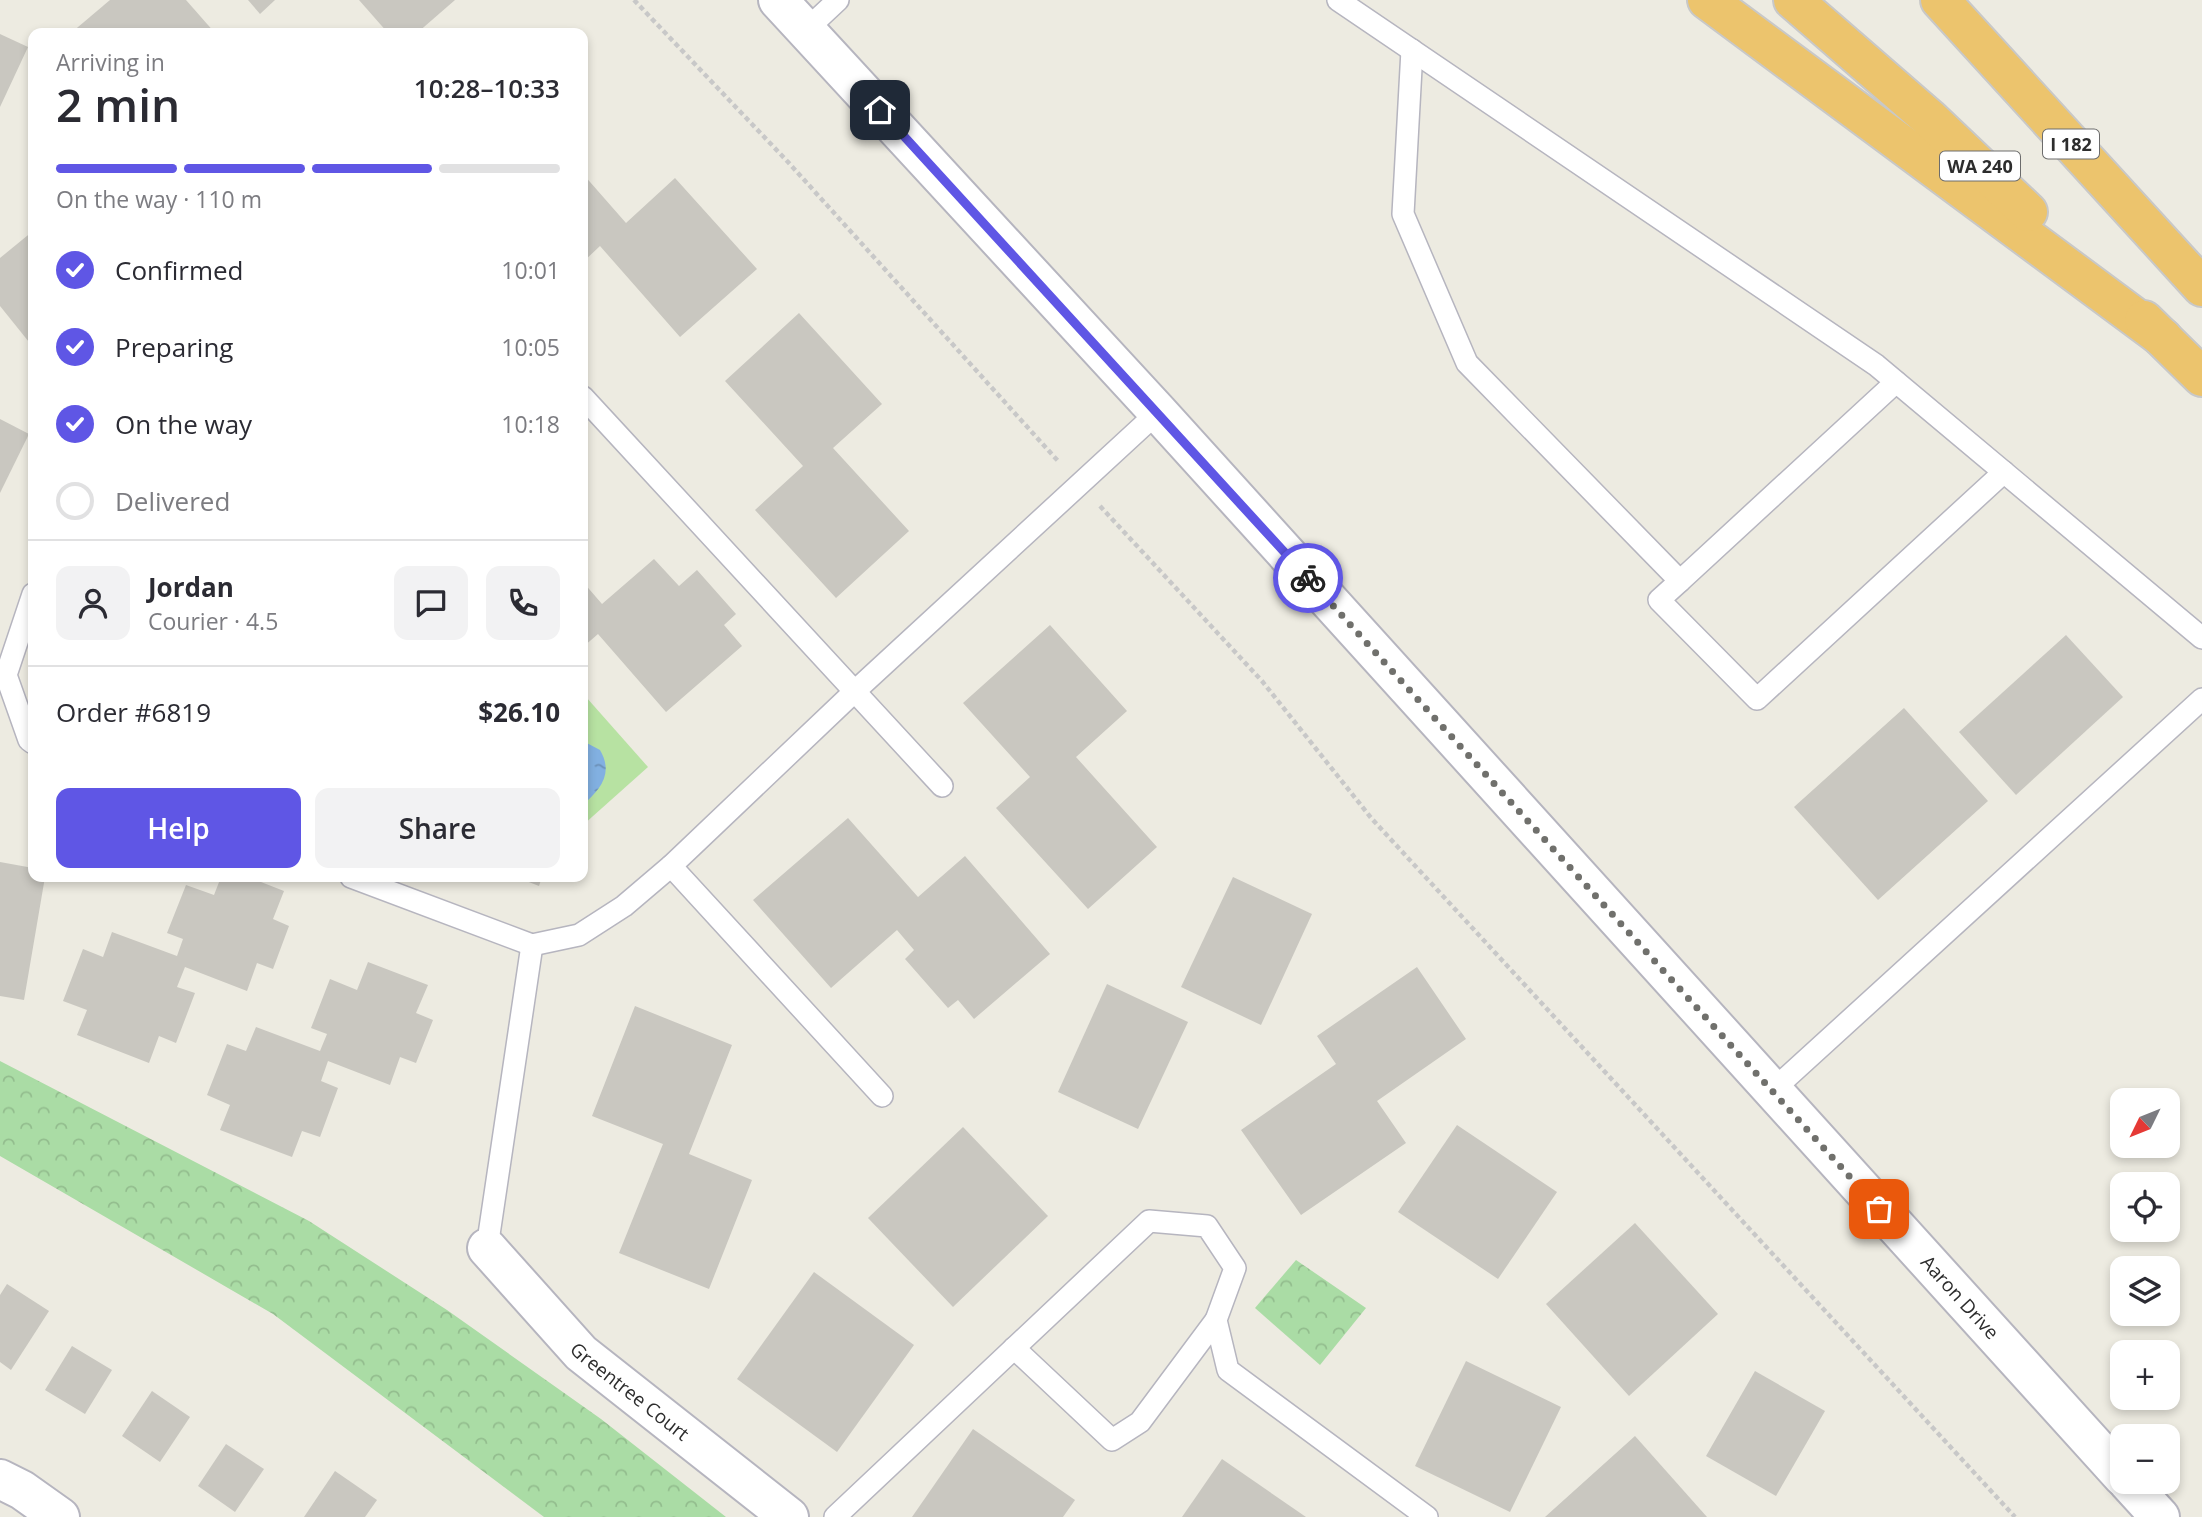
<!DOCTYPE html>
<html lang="en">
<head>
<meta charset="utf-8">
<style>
	body { margin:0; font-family:"Open Sans",sans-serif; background:#f2f2f3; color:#2b2b33; height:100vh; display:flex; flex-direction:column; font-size:26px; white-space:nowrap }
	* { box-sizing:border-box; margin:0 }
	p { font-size:23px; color:#7c7c81 }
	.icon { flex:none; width:38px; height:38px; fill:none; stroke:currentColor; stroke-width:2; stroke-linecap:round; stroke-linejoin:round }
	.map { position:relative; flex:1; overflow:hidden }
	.details { position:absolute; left:28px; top:28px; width:560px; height:854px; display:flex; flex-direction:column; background:#fff; border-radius:14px; box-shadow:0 4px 10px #0003 }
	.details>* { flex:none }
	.needle { width:46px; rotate:227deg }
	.controls { position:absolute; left:2110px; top:1088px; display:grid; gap:14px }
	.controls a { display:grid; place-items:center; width:70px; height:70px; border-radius:14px; background:#fff; box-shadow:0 4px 10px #0003; font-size:35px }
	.pin { position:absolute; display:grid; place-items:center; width:60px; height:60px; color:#fff; margin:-30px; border-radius:14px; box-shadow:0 4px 10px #0006 }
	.courier { position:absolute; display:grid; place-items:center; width:70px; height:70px; margin:-35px; border:5px solid #5f56e5; border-radius:50%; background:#fff; color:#222; box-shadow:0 2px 9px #0007 }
	.head em { font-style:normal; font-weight:600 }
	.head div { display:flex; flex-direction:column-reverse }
	.head { display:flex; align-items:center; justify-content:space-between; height:119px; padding:0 28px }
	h1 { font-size:46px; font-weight:600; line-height:52px }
	.bar { display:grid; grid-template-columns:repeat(4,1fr); gap:10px 7px; align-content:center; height:84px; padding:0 28px }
	.bar i { height:9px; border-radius:5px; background:#e1e1e2 }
	.bar .active { background:#5f56e5 }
	.bar p { grid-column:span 4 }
	.line { display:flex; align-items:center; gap:18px; padding:0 28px; border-top:2px solid #e1e1e2 }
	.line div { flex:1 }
	.round { display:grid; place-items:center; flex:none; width:74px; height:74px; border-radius:14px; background:#f2f2f3 }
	ol { padding:0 28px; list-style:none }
	li { display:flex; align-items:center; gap:21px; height:77px }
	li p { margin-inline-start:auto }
	li .icon { padding:7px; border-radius:50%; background:#5f56e5; color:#fff; stroke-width:4 }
	li:last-child { color:#7c7c81 }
	li i { width:38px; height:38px; border:4px solid #e1e1e2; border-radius:50% }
	.action { display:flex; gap:14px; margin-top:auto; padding:14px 28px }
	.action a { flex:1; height:80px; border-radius:14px; background:#5f56e5; color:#fff; font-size:28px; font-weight:600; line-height:80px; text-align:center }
	.action a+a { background:#f2f2f3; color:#2b2b33 }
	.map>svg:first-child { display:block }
	.park { fill:url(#park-crowns) }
	.pitch { fill:#b7e2a2 }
	.water { fill:url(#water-ripples) }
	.building { fill:#c9c7c0 }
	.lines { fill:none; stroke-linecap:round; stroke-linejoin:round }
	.service-casing { stroke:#b6b5bf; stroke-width:24 }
	.minor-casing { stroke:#b6b5bf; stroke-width:42 }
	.tertiary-casing { stroke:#b6b5bf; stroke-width:42 }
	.motorway-casing { stroke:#c8c8c8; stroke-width:42 }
	.path { stroke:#c8c8c8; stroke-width:4.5; stroke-dasharray:5 3.5; stroke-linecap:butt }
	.service { stroke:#fff; stroke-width:21 }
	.minor { stroke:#fff; stroke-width:38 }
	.tertiary { stroke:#fff; stroke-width:38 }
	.motorway { stroke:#ecc46d; stroke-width:38 }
	.done { stroke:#70706c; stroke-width:7; stroke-dasharray:0 12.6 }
	.route { stroke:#5f56e5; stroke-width:9 }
	.labels { text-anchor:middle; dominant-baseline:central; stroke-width:6; stroke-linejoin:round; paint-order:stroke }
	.shield { fill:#fff; stroke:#6c6c6c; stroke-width:2 }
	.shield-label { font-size:18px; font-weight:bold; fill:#2d2d2d }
	.street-label { font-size:19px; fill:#2d2d2d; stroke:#fff }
</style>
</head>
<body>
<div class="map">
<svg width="2202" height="1517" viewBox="0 0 2202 1517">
	<defs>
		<pattern id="park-crowns" width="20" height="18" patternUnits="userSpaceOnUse" patternTransform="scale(1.75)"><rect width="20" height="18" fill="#aadca5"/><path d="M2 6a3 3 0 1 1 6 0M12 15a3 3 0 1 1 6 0" fill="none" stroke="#93bd8e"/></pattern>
		<pattern id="water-ripples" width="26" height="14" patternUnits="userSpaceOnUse" patternTransform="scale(1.75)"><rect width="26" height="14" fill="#82b0e1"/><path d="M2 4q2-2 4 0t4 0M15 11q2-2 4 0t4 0" fill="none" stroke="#6b90b7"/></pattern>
	</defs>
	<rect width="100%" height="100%" fill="#edebe1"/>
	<!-- park -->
	<g class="park">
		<polygon points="0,1061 309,1221 447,1310 601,1419 726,1517 544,1517 273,1314 0,1156"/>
		<polygon points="1296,1260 1366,1308 1320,1365 1255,1308"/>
	</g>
	<!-- pitch -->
	<polygon class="pitch" points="586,697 648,767 583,825 583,700"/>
	<!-- water -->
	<path class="water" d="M 583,741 L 600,750 C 614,774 600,789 583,805 Z"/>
	<!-- building -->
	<g class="building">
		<polygon points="110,0 186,0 215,33 71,33"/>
		<polygon points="248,0 275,0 260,14"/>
		<polygon points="359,0 455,0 417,33 388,33"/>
		<polygon points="0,34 28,47 0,107"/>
		<polygon points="583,174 626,223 675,178 757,269 680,337 600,246 583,262"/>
		<polygon points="33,231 33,347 0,306 0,258"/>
		<polygon points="799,313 882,404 833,448 909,531 836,598 755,510 803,466 725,381"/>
		<polygon points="0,419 29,434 0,493"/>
		<polygon points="654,559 679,586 697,570 736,614 724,625 742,646 666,712 598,634 583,647 583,582 602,604"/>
		<polygon points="1050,625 1127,711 1076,757 1157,847 1088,909 996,808 1030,777 963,703"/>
		<polygon points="2066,635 2123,697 2016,795 1959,732"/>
		<polygon points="1904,708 1988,801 1878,900 1794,807"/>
		<polygon points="848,818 918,897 965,856 1050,954 974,1019 958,1000 948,1008 905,959 914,950 897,930 831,988 753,900"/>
		<polygon points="0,862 33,868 33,877 45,877 24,1000 0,996"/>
		<polygon points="221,877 248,877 284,891 273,919 289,926 273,969 257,963 247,991 185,967 177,987 195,993 176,1043 159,1036 149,1063 77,1035 87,1010 63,1001 83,949 103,957 112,932 177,956 183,939 167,933 186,885 214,895"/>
		<polygon points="516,877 542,877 539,886"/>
		<polygon points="1233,877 1312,914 1261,1025 1181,987"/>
		<polygon points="368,962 428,985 416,1013 433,1020 416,1063 400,1057 390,1085 328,1061 321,1081 338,1088 320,1137 302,1131 292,1157 220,1130 230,1105 207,1095 227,1044 246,1051 256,1027 320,1051 327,1034 311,1028 330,979 357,990"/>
		<polygon points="1417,967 1466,1039 1377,1101 1406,1143 1301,1215 1241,1130 1336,1064 1317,1036"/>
		<polygon points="1107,984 1188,1022 1138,1129 1058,1092"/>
		<polygon points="635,1006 732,1045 689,1154 752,1180 709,1289 619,1253 663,1144 592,1116"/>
		<polygon points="1457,1125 1557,1192 1498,1279 1398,1212"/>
		<polygon points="963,1127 1048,1216 953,1307 868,1218"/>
		<polygon points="1635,1223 1718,1314 1629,1396 1546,1304"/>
		<polygon points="814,1272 914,1345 837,1452 737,1379"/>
		<polygon points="7,1284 49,1311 11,1370 0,1362 0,1295"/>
		<polygon points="72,1346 112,1370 85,1414 45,1390"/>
		<polygon points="1466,1361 1561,1407 1510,1512 1415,1466"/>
		<polygon points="1755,1371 1825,1411 1776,1496 1706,1456"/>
		<polygon points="152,1391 190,1417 160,1462 122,1436"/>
		<polygon points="973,1429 1075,1500 1063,1517 912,1517"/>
		<polygon points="1635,1436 1707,1517 1545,1517"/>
		<polygon points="226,1444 264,1469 235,1512 198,1486"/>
		<polygon points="1222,1459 1306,1517 1182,1517"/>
		<polygon points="335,1471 377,1500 365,1517 304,1517"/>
	</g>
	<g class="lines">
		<!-- service casing -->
		<g class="service-casing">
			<g id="service">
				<polyline points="1338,0 1876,365 2202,638"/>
				<polyline points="806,30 838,0"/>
				<polyline points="1412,50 1403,214 1467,363 1680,581 1896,382"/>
				<polyline points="583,397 942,786"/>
				<polyline points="1680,581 1659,600 1757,699 2004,472"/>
				<polyline points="33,594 6,675 29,740 33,743"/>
				<polyline points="671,866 882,1096"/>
				<polyline points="351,877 532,945 579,935 624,906 671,866 854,692 1158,412"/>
				<polyline points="1772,1091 2202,699"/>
				<polyline points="487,1248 532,945"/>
				<polyline points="1014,1348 1112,1440 1140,1422 1216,1320"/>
				<polyline points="835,1517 1149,1221 1207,1226 1235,1268 1216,1320 1228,1370 1427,1517"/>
			</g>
		</g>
		<!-- minor casing -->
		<g class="minor-casing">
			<g id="minor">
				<path id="s1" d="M 487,1248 L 581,1353 L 789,1517"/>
				<polyline points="0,1479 22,1490 60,1517"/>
			</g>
		</g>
		<!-- tertiary casing -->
		<g class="tertiary-casing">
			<g id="tertiary">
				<path id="s2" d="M 778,0 L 1158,412 L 2123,1477"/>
				<polyline points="2128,1482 2160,1517"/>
			</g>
		</g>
		<!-- motorway casing -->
		<g class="motorway-casing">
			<g id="motorway">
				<polyline points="1707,0 2163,338"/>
				<polyline points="1793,0 1929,118 2028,212"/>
				<polyline points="1940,0 2202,287"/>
				<polyline points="2144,320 2202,377"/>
			</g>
		</g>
		<!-- path -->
		<g class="path">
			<polyline points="634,0 788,162 1058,461"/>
			<polyline points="1100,506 1262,681 1372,819 2015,1517"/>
		</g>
		<!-- service -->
		<use href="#service" class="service"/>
		<!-- minor -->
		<use href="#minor" class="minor"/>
		<!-- tertiary -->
		<use href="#tertiary" class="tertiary"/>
		<!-- motorway -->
		<use href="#motorway" class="motorway"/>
	</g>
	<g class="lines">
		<!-- done -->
		<polyline class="done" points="1308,578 1879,1209"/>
		<!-- route -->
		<polyline class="route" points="880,110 1308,578"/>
	</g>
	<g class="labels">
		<!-- shield labels -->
		<g class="shield">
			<rect x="2043" y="129.5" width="56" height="29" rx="5"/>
			<rect x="1940" y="151.5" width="80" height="29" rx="5"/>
		</g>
		<g class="shield-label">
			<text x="2071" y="144">I 182</text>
			<text x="1980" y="166">WA 240</text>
		</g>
		<!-- street labels -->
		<g class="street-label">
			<text stroke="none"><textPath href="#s2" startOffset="1755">Aaron Drive</textPath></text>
			<text stroke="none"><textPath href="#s1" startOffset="203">Greentree Court</textPath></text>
		</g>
	</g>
</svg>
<div class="controls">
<a><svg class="needle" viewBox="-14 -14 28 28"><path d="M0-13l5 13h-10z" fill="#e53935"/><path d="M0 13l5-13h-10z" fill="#7c7c81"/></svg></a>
<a><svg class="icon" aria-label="locate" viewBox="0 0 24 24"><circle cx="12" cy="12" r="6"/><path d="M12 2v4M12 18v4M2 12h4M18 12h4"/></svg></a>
<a><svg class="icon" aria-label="layers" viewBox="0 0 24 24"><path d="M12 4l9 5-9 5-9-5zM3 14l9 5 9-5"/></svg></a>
<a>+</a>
<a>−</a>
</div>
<div class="pin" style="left:1879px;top:1209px;background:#ea580c"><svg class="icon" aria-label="bag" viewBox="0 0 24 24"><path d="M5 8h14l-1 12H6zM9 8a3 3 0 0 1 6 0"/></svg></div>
<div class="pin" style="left:880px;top:110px;background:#1f2937"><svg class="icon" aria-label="home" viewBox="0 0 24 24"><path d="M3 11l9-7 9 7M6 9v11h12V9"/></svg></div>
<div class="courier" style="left:1308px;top:578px"><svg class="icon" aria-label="bike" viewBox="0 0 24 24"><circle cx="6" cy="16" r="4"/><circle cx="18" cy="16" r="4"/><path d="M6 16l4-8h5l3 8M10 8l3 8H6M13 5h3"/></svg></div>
<section class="details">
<div class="head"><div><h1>2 min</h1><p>Arriving in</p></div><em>10:28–10:33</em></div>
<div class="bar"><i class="active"></i><i class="active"></i><i class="active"></i><i></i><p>On the way · 110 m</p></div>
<ol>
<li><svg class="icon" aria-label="check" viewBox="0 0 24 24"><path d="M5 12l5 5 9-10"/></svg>Confirmed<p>10:01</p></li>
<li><svg class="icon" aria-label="check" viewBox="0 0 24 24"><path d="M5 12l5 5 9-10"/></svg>Preparing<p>10:05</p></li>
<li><svg class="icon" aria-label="check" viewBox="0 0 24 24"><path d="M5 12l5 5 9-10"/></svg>On the way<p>10:18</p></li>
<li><i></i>Delivered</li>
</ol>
<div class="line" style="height:126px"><a class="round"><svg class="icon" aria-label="person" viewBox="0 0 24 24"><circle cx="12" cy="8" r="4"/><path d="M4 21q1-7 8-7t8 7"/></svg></a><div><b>Jordan</b><p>Courier · 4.5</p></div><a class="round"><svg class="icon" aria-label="chat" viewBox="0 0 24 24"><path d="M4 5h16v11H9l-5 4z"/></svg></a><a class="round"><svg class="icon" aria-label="phone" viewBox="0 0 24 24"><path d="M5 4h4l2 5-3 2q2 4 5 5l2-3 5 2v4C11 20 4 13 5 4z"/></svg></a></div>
<div class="line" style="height:91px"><div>Order #6819</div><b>$26.10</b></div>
<div class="action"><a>Help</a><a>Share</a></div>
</section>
</div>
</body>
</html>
